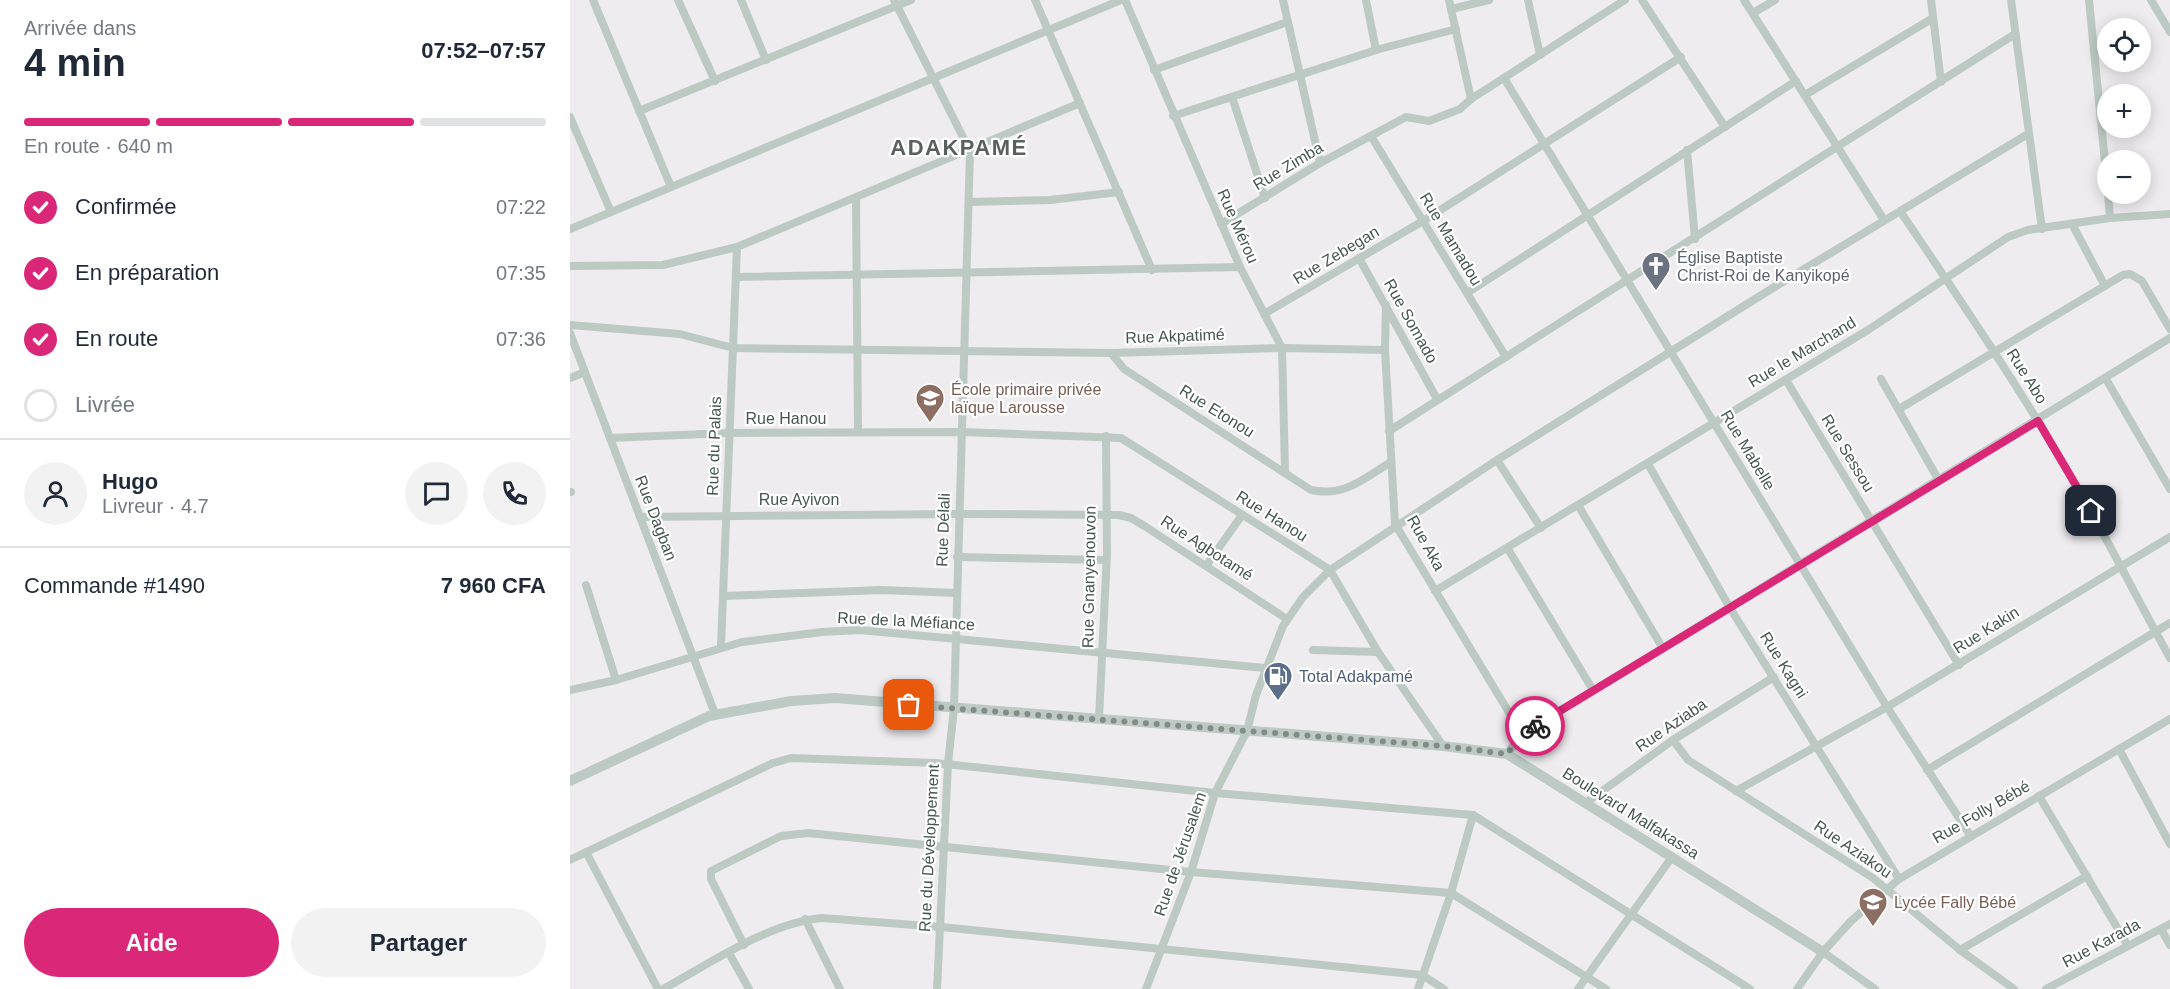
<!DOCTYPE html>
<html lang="fr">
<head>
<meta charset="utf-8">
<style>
	body { margin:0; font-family:Arial,sans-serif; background:#f2f2f3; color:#1f2937; height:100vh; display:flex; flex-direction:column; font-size:22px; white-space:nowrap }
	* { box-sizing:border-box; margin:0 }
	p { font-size:20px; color:#747a83 }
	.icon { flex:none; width:33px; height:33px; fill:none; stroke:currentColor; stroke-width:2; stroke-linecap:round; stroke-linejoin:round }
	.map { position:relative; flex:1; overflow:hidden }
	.drawer { display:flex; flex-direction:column; background:#fff; width:570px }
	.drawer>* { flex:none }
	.tools { position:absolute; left:1527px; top:18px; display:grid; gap:12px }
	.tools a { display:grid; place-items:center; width:54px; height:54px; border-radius:50%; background:#fff; box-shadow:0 3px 15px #0003; font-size:30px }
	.pin { position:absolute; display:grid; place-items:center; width:51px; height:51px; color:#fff; margin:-26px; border-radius:12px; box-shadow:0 3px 9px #0006 }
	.courier { position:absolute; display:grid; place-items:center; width:60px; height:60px; margin:-30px; border:4px solid #db2777; border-radius:50%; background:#fff; color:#222; box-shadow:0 2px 8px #0007 }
	.overview em { font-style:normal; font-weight:700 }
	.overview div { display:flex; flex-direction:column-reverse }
	.overview { display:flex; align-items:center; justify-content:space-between; height:102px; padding:0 24px }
	h1 { font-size:39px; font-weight:700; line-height:45px }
	.bar { display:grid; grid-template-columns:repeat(4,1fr); gap:9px 6px; align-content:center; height:72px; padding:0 24px }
	.bar i { height:8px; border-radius:4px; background:#e0e1e3 }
	.bar .on { background:#db2777 }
	.bar p { grid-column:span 4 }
	.line { display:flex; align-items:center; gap:15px; padding:0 24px; border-top:2px solid #e0e1e3 }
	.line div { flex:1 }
	.round { display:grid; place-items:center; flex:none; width:63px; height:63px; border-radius:32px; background:#f2f2f3 }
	ol { padding:0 24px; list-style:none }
	li { display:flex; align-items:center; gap:18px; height:66px }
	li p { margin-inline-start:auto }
	li .icon { padding:6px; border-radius:50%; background:#db2777; color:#fff; stroke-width:4 }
	li:last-child { color:#747a83 }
	li i { width:33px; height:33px; border:3px solid #e0e1e3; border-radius:50% }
	.cta { display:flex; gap:12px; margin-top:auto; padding:12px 24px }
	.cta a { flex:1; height:69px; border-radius:36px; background:#db2777; color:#fff; font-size:24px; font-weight:700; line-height:69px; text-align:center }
	.cta a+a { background:#f2f2f3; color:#1f2937 }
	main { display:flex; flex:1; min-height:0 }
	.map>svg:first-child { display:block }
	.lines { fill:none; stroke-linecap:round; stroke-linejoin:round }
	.minor { stroke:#bccac3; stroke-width:8 }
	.tertiary { stroke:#bccac3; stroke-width:10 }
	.done { stroke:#828b88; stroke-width:6; stroke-dasharray:0 10.8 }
	.route { stroke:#db2777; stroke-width:8 }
	.labels { text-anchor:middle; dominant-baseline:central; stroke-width:4.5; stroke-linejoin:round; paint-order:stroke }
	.street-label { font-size:16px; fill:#475750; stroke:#fff }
	.worship-label { font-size:16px; fill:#5b616d; stroke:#fff; text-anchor:start }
	.education-label { font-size:16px; fill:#785e54; stroke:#fff; text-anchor:start }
	.service-label { font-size:16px; fill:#4e5e75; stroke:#fff; text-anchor:start }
	.district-label { font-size:22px; font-weight:bold; letter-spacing:1.5px; fill:#5a605e; stroke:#fff }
</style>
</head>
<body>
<main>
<section class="drawer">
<div class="overview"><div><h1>4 min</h1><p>Arrivée dans</p></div><em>07:52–07:57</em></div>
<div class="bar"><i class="on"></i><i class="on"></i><i class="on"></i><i></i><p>En route · 640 m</p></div>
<ol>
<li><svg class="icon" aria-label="check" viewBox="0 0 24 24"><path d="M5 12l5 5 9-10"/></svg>Confirmée<p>07:22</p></li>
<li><svg class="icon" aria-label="check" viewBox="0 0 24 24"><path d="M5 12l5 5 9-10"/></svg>En préparation<p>07:35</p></li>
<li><svg class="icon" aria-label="check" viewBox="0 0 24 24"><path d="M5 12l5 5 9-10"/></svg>En route<p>07:36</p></li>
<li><i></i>Livrée</li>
</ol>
<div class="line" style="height:108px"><a class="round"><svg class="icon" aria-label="person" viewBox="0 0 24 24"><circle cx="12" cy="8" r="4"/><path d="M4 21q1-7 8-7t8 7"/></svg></a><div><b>Hugo</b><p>Livreur · 4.7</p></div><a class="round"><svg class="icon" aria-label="chat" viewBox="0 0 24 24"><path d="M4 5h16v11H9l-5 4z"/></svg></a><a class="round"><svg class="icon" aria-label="phone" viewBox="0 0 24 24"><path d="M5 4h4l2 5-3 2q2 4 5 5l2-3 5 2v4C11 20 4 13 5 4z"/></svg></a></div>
<div class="line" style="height:78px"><div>Commande #1490</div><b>7 960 CFA</b></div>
<div class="cta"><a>Aide</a><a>Partager</a></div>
</section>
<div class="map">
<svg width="1600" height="989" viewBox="0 0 1600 989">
	<rect width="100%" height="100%" fill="#efecef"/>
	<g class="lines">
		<!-- minor -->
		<g class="minor">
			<polyline points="23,0 101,187"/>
			<polyline points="108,0 145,81"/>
			<polyline points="171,0 196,60"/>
			<polyline points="324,0 400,151 384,708 378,764 367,989"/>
			<polyline points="465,0 582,270"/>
			<polyline points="555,0 670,267 712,348 715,471"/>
			<polyline points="713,0 750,163"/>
			<polyline points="796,0 806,50"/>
			<polyline points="879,0 901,99"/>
			<polyline points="958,0 970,55"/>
			<polyline points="1072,0 1155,127"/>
			<polyline points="1174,0 1314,220"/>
			<polyline points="1361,0 1371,82"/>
			<polyline points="1441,0 1472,229"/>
			<polyline points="1519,0 1538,193"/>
			<polyline points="1581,0 1600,32"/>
			<polyline points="881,9 919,0"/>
			<polyline points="1183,13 1205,0"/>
			<polyline points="584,70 717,22"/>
			<polyline points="934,78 1317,707 1400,835"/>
			<polyline points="1235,95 1363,18"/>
			<polyline points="662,97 695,198"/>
			<polyline points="69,111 341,0"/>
			<polyline points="603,116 806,50 886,29"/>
			<polyline points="0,117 41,212"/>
			<polyline points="801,136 936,357"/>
			<polyline points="1117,150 1125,239"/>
			<polyline points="1538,194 1540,218"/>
			<polyline points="286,198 288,432"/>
			<polyline points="400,202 480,200 549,192"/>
			<path d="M 1330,211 C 1393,304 1456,397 1511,494 C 1542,548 1570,604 1600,658"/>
			<polyline points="651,224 750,163 836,117 859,121 890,109 901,99 1055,0"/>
			<polyline points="1502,224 1535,286"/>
			<polyline points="0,229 551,0"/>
			<polyline points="789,258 867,399"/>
			<polyline points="0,266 93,265 167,247 510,103"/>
			<polyline points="166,277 670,267"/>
			<polyline points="897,293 1226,81"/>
			<polyline points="816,305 815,350 825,524 952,734"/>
			<polyline points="694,314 853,221 1111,57"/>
			<polyline points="0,325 110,334 163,348 541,353 712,348 815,350"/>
			<polyline points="0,333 145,714"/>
			<path d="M 541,353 L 554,369 L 741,490 C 775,497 793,479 821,462"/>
			<polyline points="0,378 15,372"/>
			<polyline points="1311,379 1368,479"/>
			<polyline points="1536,379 1600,489"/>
			<polyline points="1216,380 1389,665"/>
			<polyline points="1329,409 1553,275 1560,274 1572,281 1600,329"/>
			<polyline points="819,431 1445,34"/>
			<polyline points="40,438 159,433 392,432 551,438 760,570 808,652 873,746"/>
			<polyline points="927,460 971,528"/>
			<polyline points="1078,464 1160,608 1329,879"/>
			<polyline points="0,492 1,492"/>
			<polyline points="1008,505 1092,647"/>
			<polyline points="70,517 388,514 549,515 561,518 576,527 717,619"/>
			<polyline points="938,549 1023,690"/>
			<polyline points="387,557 536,560"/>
			<polyline points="636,566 672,515"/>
			<polyline points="16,585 46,680"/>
			<polyline points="865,591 1298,330 1438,237 1458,230 1540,218 1600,214"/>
			<polyline points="153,596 312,590 387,593"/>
			<polyline points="151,646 167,247"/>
			<polyline points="743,650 808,652"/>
			<polyline points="0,690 46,680 172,642 252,632 290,630 695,668"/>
			<polyline points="529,719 537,553 536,436"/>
			<polyline points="1103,740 1118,760 1303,878 1390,950 1444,989"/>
			<polyline points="1549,749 1600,844"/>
			<polyline points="937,754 952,734 1600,338"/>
			<polyline points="1357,770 1600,623"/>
			<polyline points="1166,791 1317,707 1600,537"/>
			<polyline points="1469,796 1558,946"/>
			<polyline points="1017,802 1103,740 1204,677"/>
			<polyline points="16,852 88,989"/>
			<polyline points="0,860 203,763 221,758 366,763 645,793 903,815 1180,989"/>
			<polyline points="235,919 270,989"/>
			<polyline points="1591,929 1600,945"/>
			<polyline points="174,945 141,879 141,871 211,836 238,833 621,872 881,893 1036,989"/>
			<polyline points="1390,950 1517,876"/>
			<polyline points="1253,952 1305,989"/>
			<polyline points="159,953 179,989"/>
			<path d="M 93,989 C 139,964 200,922 252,918 L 371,927 L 852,975 L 874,989"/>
			<polyline points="576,989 621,872 645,793 677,731 686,695 713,626 733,597 760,570 927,460 1206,286 1458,134"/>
			<polyline points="848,989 881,893 903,815"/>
			<polyline points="1008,989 1102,857"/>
			<polyline points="1227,989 1253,952 1281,921 1329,879 1600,719"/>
			<polyline points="1476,989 1600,924"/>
		</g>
		<!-- tertiary -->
		<polyline class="tertiary" points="0,781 139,716 221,701 265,698 873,746 937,754 1253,952"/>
	</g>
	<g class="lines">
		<!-- done -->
		<polyline class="done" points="339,705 873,746 937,754 952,734 965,726"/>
		<!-- route -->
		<polyline class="route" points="965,726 1468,421 1521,511"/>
	</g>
	<!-- icons -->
	<defs>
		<g id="church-pin" transform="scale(1.5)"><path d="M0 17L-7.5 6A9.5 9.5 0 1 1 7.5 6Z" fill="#6b7280" stroke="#fff"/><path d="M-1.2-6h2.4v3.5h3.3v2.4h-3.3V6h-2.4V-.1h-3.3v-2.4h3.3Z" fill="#fff"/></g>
		<g id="school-pin" transform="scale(1.5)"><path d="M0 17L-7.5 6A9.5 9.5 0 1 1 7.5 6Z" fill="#8d6e63" stroke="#fff"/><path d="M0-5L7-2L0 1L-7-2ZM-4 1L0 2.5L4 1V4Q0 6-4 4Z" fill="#fff"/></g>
		<g id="fuel-pin" transform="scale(1.5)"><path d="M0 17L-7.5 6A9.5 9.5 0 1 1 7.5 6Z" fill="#5c6f8a" stroke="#fff"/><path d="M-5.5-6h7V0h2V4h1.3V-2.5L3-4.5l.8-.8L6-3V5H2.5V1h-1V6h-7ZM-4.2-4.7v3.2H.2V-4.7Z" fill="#fff"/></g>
	</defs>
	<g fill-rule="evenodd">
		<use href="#church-pin" x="1086" y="266"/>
		<use href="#school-pin" x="360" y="398"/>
		<use href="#fuel-pin" x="708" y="676"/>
		<use href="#school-pin" x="1303" y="902"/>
	</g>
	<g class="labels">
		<!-- street labels -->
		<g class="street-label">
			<text transform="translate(718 166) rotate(-31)">Rue Zimba</text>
			<text transform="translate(668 226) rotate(66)">Rue Mérou</text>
			<text transform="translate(881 239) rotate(59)">Rue Mamadou</text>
			<text transform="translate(766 255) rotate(-31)">Rue Zebegan</text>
			<text transform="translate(841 321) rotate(61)">Rue Somado</text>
			<text transform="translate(605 336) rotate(-2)">Rue Akpatimé</text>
			<text transform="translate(1232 352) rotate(-31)">Rue le Marchand</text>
			<text transform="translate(1457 376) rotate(58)">Rue Abo</text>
			<text transform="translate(647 411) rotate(32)">Rue Etonou</text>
			<text x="216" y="418">Rue Hanou</text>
			<text transform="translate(144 446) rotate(-88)">Rue du Palais</text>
			<text transform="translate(1178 450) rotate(59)">Rue Mabelle</text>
			<text transform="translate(1278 453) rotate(59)">Rue Sessou</text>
			<text x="229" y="499">Rue Ayivon</text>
			<text transform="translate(702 516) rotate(32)">Rue Hanou</text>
			<text transform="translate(86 518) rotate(69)">Rue Dagban</text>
			<text transform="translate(373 530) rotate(-88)">Rue Délali</text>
			<text transform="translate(856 543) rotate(61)">Rue Aka</text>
			<text transform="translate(637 548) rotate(33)">Rue Agbotamé</text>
			<text transform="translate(519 577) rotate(-89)">Rue Gnanyenouvon</text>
			<text transform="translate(336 621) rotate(3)">Rue de la Méfiance</text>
			<text transform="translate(1416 630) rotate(-32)">Rue Kakin</text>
			<text transform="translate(1214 665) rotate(58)">Rue Kagni</text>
			<text transform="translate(1101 725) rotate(-34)">Rue Aziaba</text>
			<text transform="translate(1411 812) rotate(-30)">Rue Folly Bébé</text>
			<text transform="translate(1061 813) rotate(32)">Boulevard Malfakassa</text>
			<text transform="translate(359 848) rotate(-87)">Rue du Développement</text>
			<text transform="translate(1283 849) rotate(34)">Rue Aziakou</text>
			<text transform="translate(610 854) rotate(-71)">Rue de Jérusalem</text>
			<text transform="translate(1531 943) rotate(-28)">Rue Karada</text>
		</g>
		<!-- worship labels -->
		<g class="worship-label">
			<text x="1107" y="257">Église Baptiste<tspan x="1107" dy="18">Christ-Roi de Kanyikopé</tspan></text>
		</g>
		<!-- education labels -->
		<g class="education-label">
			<text x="381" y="389">École primaire privée<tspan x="381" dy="18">laïque Larousse</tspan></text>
			<text x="1324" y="902">Lycée Fally Bébé</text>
		</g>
		<!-- service labels -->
		<g class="service-label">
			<text x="729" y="676">Total Adakpamé</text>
		</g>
		<!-- district labels -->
		<g class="district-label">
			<text x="389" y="147">ADAKPAMÉ</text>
		</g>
	</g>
</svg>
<div class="tools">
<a><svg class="icon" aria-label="locate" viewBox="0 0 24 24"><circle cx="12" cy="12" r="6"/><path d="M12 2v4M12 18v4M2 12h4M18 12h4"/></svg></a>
<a>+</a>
<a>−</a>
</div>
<div class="pin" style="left:339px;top:705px;background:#ea580c"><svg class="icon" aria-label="bag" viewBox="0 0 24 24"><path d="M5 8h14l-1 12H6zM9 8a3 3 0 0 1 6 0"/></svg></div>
<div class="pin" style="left:1521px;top:511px;background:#1f2937"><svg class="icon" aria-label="home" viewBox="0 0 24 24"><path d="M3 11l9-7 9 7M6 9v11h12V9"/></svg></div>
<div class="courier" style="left:965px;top:726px"><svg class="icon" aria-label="bike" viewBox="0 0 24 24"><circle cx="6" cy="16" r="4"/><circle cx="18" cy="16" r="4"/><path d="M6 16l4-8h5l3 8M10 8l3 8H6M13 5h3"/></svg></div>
</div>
</main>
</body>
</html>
